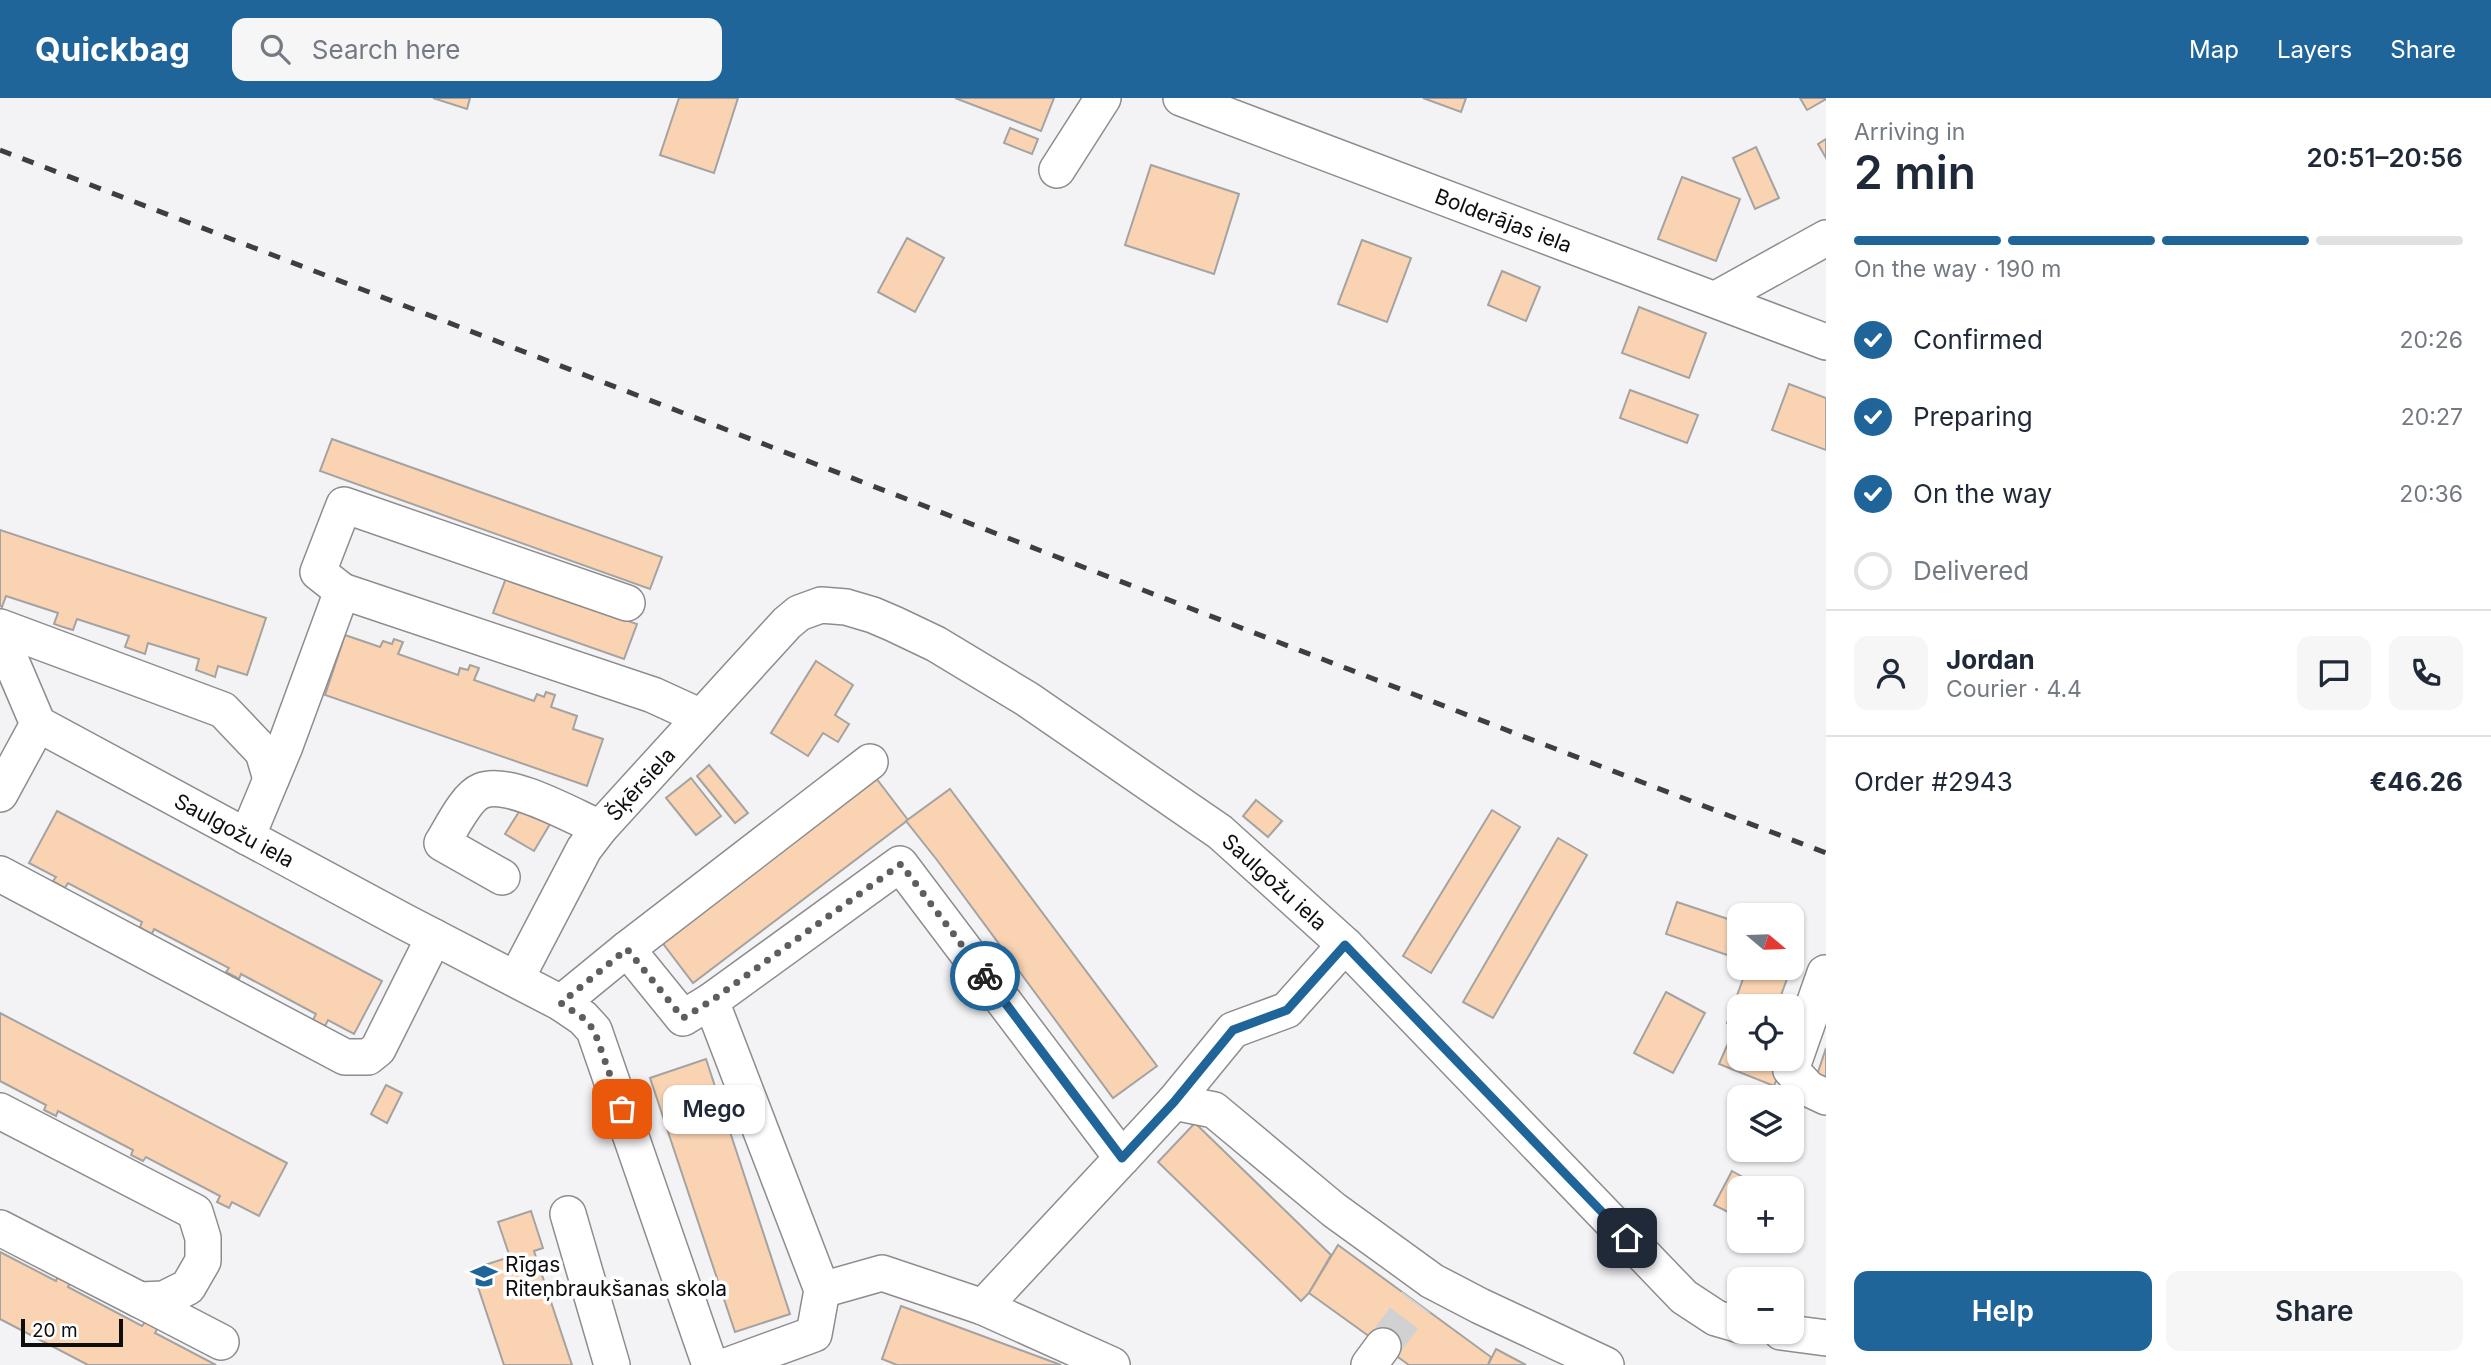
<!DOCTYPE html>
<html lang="en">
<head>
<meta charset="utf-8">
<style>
	body { margin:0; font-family:Inter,sans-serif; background:#f6f6f7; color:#1f2937; height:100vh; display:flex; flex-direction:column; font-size:26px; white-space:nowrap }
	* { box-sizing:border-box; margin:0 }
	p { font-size:23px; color:#747a83 }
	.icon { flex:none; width:38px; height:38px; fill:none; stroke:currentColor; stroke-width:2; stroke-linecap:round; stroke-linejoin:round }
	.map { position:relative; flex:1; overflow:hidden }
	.details { display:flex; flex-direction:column; background:#fff; width:665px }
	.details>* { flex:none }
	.needle { width:46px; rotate:109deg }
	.fabs { position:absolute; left:1727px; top:805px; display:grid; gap:14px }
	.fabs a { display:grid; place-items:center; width:77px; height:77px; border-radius:14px; background:#fff; box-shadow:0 2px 5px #0004; font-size:35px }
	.scale { position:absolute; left:21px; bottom:18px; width:102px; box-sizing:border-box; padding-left:7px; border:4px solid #0e0e0f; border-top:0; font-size:19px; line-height:24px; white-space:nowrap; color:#0e0e0f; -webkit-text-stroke:5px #fff; paint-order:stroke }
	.pin { position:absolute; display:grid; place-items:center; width:60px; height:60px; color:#fff; margin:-30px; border-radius:14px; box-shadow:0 4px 10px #0006 }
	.courier { position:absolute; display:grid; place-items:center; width:70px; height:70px; margin:-35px; border:5px solid #20659a; border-radius:50%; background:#fff; color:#222; box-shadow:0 2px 9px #0007 }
	.bubble { position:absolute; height:49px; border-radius:14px; background:#fff; box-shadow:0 2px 5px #0004; font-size:23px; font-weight:600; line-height:49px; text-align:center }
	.overview em { font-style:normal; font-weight:600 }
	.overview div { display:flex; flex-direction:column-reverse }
	.overview { display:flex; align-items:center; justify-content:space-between; height:119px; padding:0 28px }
	h1 { font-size:46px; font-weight:600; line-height:52px }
	.bar { display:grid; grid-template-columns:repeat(4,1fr); gap:10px 7px; align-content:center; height:84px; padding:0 28px }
	.bar i { height:9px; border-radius:5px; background:#e0e1e3 }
	.bar .selected { background:#20659a }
	.bar p { grid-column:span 4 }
	.line { display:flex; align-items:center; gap:18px; padding:0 28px; border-top:2px solid #e0e1e3 }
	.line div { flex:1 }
	.round { display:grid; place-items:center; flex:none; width:74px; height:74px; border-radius:14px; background:#f6f6f7 }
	ol { padding:0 28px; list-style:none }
	li { display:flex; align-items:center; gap:21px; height:77px }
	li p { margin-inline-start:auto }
	li .icon { padding:7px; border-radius:50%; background:#20659a; color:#fff; stroke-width:4 }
	li:last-child { color:#747a83 }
	li i { width:38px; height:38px; border:4px solid #e0e1e3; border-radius:50% }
	.button { display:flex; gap:14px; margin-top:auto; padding:14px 28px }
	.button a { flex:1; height:80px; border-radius:14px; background:#20659a; color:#fff; font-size:28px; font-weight:600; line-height:80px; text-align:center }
	.button a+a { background:#f6f6f7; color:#1f2937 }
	header { display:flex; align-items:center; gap:42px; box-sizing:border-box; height:98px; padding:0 35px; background:#20659a; color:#fff }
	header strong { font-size:33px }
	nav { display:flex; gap:38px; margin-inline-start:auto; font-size:24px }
	.search { width:490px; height:63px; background:#f6f6f7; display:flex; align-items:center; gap:18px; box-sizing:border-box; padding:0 24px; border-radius:14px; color:#747a83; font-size:26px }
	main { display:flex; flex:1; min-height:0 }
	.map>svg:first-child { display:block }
	.building { fill:#fad4b2; stroke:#a4a3a2; stroke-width:2 }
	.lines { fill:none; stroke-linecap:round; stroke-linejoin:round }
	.minor-tunnel { stroke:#d1d1d2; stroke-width:35; stroke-dasharray:35 18; stroke-linecap:butt }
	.minor-casing { stroke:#8d8d8f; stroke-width:38 }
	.minor { stroke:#fff; stroke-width:35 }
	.rail { stroke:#3e3e3f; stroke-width:5; stroke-dasharray:12 12; stroke-linecap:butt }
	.done { stroke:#5e5e60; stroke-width:7; stroke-dasharray:0 12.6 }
	.route { stroke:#20659a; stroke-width:9 }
	.labels { text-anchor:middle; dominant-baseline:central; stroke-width:7; stroke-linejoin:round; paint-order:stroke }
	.street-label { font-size:21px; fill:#0e0e0f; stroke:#fff }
	.poi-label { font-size:21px; fill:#0e0e0f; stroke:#fff; text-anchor:start }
</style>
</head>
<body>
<header>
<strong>Quickbag</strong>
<div class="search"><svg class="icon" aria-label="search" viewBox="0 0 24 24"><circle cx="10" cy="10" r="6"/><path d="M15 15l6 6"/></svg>Search here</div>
<nav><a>Map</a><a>Layers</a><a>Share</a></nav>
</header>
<main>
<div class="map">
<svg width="1826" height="1267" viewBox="0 0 1826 1267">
	<rect width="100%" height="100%" fill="#f3f3f5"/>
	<!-- building -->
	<g class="building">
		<polygon points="433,0 470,0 467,11"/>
		<polygon points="679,0 738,0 714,75 660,57"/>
		<polygon points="955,0 1054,0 1041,33"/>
		<polygon points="1423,0 1466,0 1461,14"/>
		<polygon points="1800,0 1826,0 1826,1 1807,12"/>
		<polygon points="1010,30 1038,41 1032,56 1004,45"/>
		<polygon points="1826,41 1826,60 1818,46"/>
		<polygon points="1756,49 1779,100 1755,111 1733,60"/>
		<polygon points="1151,67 1239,96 1214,176 1125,147"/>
		<polygon points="1682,79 1740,101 1716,163 1658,141"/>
		<polygon points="907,140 944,160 915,214 878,194"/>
		<polygon points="1362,142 1411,160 1387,224 1338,206"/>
		<polygon points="1502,173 1540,189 1526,223 1488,207"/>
		<polygon points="1639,209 1706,235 1689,280 1622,255"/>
		<polygon points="1789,286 1826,300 1826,352 1772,332"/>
		<polygon points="1630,292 1698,317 1687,345 1620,320"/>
		<polygon points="332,341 662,459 650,491 320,373"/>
		<polygon points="0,432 266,520 247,577 218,568 215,579 196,572 199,561 148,545 145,556 125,549 129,538 77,521 73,532 63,529 54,526 58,515 6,498 2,509 0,508"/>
		<polygon points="506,480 637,526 624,561 493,515"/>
		<polygon points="345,537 380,549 383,543 392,546 394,541 403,544 398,556 458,577 460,570 468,572 470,567 479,570 474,582 534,603 537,596 544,599 546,594 555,597 551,609 577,618 573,631 603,641 587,688 325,597"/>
		<polygon points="816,563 853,587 835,617 849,626 838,644 823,635 808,658 771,635"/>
		<polygon points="709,667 748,715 735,725 697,678"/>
		<polygon points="691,680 721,718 696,737 666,700"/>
		<polygon points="876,680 908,722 693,885 661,843"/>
		<polygon points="950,691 1157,968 1113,1000 937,762 906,723"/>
		<polygon points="1256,702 1282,723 1268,739 1243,718"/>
		<polygon points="522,709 550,726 534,753 505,736"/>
		<polygon points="1492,712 1520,729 1431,875 1403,858"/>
		<polygon points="57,713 382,883 354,936 328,922 325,928 313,922 316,916 241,876 239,881 226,874 229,870 154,831 152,836 146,833 140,829 142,824 68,785 65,790 53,783 56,779 29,765"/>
		<polygon points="1558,740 1587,757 1493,920 1463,904"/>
		<polygon points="1677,804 1740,825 1740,832 1730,858 1666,836"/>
		<polygon points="1792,839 1801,843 1792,867"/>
		<polygon points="1747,870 1791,870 1777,908 1740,908 1740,929 1727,925"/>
		<polygon points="1666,894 1705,915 1673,975 1634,955"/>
		<polygon points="0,915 287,1065 259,1118 232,1104 229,1110 217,1104 220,1098 146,1059 143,1063 131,1057 133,1052 58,1013 56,1018 44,1012 46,1007 0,983"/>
		<polygon points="1732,936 1740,939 1740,961 1785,961 1774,988 1719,966"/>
		<polygon points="1826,950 1826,986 1815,983"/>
		<polygon points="706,961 790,1216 735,1234 650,980"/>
		<polygon points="386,987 402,995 387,1025 371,1016"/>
		<polygon points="1195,1025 1331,1157 1309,1195 1301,1203 1158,1064"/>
		<polygon points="1732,1073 1762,1090 1740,1090 1740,1120 1714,1107"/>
		<polygon points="531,1113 543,1150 534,1153 572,1267 504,1267 472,1171 510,1159 498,1124"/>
		<polygon points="1338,1147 1491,1259 1488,1267 1409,1267 1309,1195"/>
		<polygon points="0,1154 56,1183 58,1178 70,1185 68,1189 142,1228 146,1223 158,1229 155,1235 216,1267 88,1267 0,1221"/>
		<polygon points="901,1208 942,1223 1061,1267 897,1267 882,1261"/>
		<polygon points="1496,1251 1526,1267 1488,1267"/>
	</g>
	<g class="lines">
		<!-- minor-tunnel -->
		<polyline class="minor-tunnel" points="1383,1248 1416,1204"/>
		<!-- minor casing -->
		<g class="minor-casing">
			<g id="minor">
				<path id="s1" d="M 1181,0 L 1826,244"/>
				<polyline points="1057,72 1103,0"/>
				<polyline points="1716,201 1826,140"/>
				<polyline points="342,493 318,474 344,407 627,505"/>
				<polyline points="0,529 223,612 263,654 271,681"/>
				<path id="s2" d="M 0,537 L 38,626 L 405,824 L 561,905 L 583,920 L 594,932 L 710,1267"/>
				<polyline points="0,696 38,626"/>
				<polyline points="247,739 285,648 342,493 653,597 701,619"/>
				<polyline points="0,776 345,959 368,959 378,951 434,839"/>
				<path d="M 502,779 L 442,745 C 451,731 466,699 481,693 C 509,681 574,719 600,730"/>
				<polyline points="627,851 870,664"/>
				<polyline points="1825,875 1791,972 1809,991 1826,999"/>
				<path id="s3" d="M 516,881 L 584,751 L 600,730 L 787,525 L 799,515 L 821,507 L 846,509 L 873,517 L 894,526 L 936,546 L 1027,601 L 1220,734 L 1345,847 L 1684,1199 L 1716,1220 L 1740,1227"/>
				<polyline points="561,905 627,851 683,920 711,903"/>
				<polyline points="1174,1004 1214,1012 1334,1112 1432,1183 1480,1208 1606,1267"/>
				<polyline points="0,1013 195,1114 203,1140 203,1163 188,1189 164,1201 140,1202 0,1130"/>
				<polyline points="1122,1060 1174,1004 1233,932 1287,912 1345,847"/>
				<polyline points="568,1116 612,1267"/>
				<polyline points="822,1192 882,1175 983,1209 1112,1267"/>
				<polyline points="140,1202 221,1244"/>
				<polyline points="1781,1234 1826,1240"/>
				<polyline points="729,1267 814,1236 822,1192 711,903 900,766 1122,1060 983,1209"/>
				<polyline points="1369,1267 1383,1248"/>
			</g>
		</g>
		<!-- minor -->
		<use href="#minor" class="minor"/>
		<!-- rail -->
		<polyline class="rail" points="0,52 1826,755"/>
	</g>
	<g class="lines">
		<!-- done -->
		<polyline class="done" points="622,1011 594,932 583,920 561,905 627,851 683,920 711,903 901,766 985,878"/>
		<!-- route -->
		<polyline class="route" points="985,878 1122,1060 1174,1004 1233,932 1287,912 1345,847 1627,1140"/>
	</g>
	<!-- icons -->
	<defs>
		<g id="school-bare" transform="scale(2.1)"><path d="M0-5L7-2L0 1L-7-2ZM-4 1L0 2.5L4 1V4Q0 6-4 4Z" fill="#20659a" stroke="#fff" stroke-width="2.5" paint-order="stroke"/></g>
	</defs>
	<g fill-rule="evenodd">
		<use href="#school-bare" x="484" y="1178"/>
	</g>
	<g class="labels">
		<!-- street labels -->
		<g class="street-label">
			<text stroke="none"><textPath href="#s1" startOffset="345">Bolderājas iela</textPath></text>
			<text stroke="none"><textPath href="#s3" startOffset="233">Šķērsiela</textPath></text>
			<text stroke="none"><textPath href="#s2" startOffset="320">Saulgožu iela</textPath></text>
			<text stroke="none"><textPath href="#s3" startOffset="1027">Saulgožu iela</textPath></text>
		</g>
		<!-- poi labels -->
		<g class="poi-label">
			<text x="505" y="1166">Rīgas<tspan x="505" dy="24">Riteņbraukšanas skola</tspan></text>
		</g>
	</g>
</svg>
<div class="fabs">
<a><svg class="needle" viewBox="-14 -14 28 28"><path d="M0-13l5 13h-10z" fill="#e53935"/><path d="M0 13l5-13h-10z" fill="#747a83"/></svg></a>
<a><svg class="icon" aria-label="locate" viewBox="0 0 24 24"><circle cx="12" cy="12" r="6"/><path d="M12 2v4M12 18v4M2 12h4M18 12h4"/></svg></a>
<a><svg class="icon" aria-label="layers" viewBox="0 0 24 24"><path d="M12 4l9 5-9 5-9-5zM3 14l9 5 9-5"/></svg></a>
<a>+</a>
<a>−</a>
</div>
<div class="scale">20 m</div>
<div class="pin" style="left:622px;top:1011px;background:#ea580c"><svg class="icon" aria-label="bag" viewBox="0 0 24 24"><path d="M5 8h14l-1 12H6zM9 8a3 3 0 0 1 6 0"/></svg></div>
<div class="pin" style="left:1627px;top:1140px;background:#1f2937"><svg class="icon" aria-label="home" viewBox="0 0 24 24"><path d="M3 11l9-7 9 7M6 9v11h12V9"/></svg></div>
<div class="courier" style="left:985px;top:878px"><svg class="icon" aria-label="bike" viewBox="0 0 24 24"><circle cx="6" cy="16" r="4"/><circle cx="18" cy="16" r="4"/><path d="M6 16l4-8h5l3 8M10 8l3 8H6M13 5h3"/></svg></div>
<div class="bubble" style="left:663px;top:987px;width:102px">Mego</div>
</div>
<section class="details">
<div class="overview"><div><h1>2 min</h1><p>Arriving in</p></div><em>20:51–20:56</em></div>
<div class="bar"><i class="selected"></i><i class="selected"></i><i class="selected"></i><i></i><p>On the way · 190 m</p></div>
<ol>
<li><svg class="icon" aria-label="check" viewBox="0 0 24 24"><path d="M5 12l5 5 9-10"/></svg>Confirmed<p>20:26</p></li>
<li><svg class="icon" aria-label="check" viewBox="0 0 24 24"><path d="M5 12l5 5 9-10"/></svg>Preparing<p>20:27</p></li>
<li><svg class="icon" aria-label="check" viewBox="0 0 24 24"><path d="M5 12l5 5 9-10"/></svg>On the way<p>20:36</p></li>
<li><i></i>Delivered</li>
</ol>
<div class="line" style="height:126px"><a class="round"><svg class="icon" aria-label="person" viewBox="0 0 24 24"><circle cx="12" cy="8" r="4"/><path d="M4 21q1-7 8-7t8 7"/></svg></a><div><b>Jordan</b><p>Courier · 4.4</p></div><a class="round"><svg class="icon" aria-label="chat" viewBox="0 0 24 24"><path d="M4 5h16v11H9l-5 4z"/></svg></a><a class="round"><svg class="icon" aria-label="phone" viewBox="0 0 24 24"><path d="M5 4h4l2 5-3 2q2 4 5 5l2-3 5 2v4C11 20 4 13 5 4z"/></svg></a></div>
<div class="line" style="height:91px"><div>Order #2943</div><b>€46.26</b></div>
<div class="button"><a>Help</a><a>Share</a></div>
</section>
</main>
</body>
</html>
